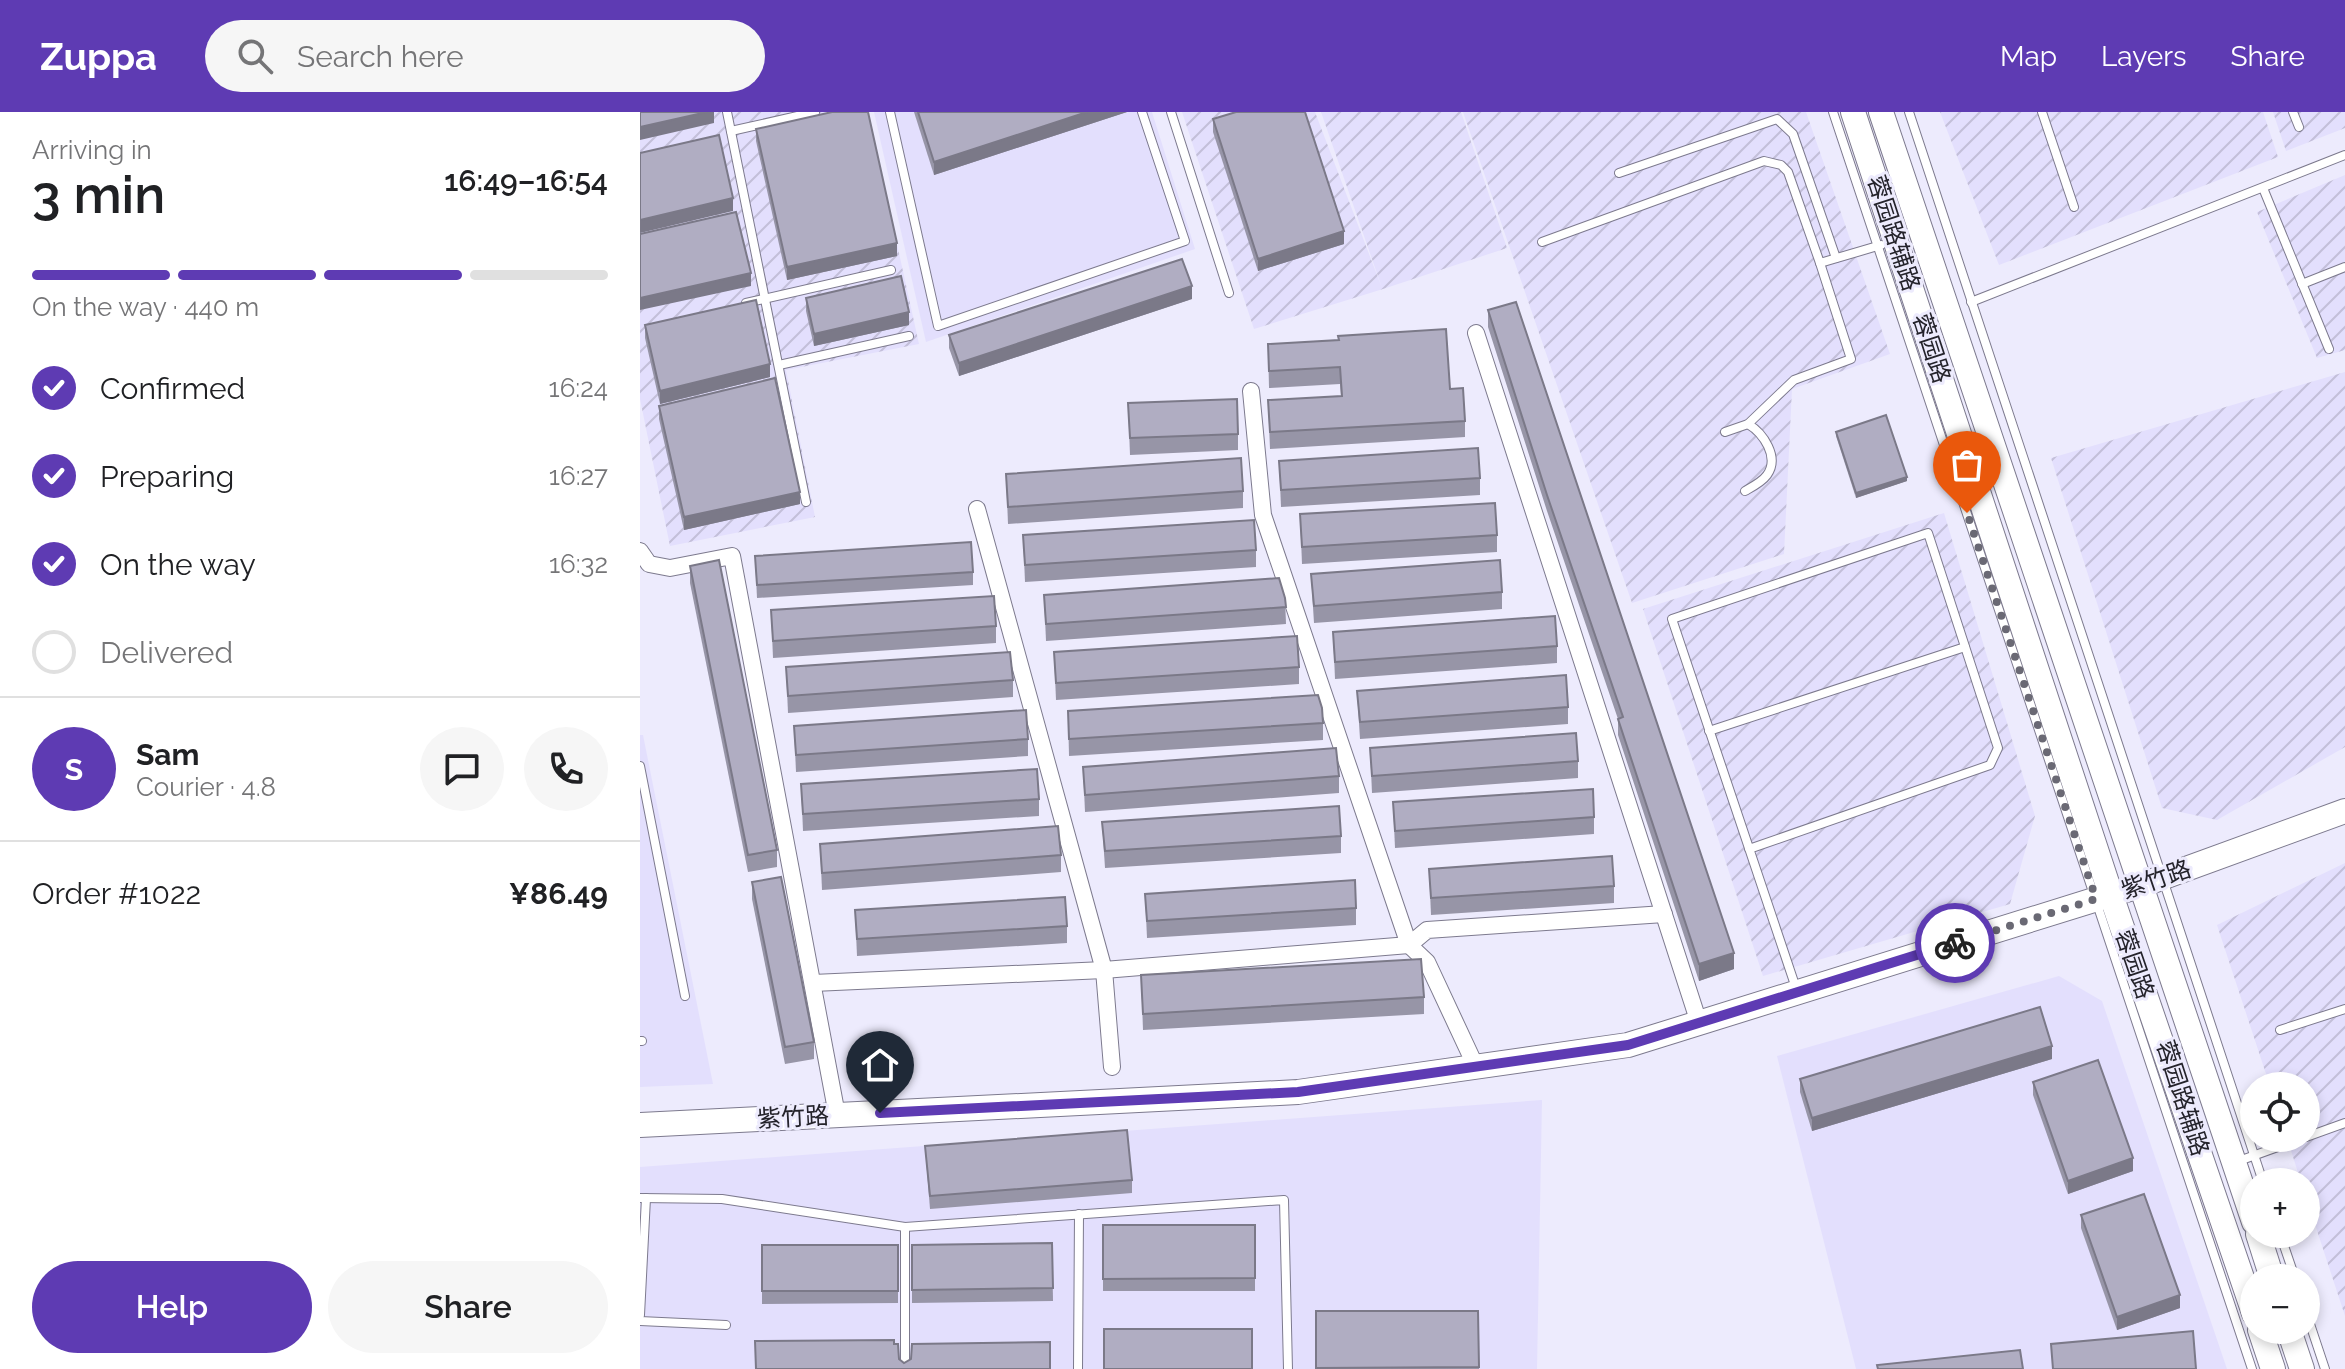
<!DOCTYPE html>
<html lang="en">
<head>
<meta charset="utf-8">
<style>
	body { margin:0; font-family:Raleway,"Noto Sans SC",sans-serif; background:#f6f6f6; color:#202124; height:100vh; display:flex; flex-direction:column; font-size:30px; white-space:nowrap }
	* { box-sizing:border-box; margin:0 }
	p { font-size:26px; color:#757577 }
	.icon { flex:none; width:44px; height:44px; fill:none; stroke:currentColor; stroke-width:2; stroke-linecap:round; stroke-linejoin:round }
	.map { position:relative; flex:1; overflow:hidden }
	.panel { display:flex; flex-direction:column; background:#fff; width:640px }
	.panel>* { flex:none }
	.buttons { position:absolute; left:1600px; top:960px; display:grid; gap:16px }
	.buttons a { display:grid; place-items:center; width:80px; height:80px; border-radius:50%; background:#fff; box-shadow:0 4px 12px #0003; font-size:40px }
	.pin { position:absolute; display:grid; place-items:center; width:68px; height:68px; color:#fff; margin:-82px -34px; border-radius:50% 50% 50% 0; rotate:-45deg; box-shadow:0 0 8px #0007 }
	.pin .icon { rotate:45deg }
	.courier { position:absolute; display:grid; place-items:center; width:80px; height:80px; margin:-40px; border:6px solid #5e3bb3; border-radius:50%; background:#fff; color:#222; box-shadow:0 2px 10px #0007 }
	.overview em { font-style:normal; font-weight:600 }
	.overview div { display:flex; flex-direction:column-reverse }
	.overview { display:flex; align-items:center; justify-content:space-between; height:136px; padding:0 32px }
	h1 { font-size:52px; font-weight:600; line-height:60px }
	.bar { display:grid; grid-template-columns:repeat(4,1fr); gap:12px 8px; align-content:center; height:96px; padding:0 32px }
	.bar i { height:10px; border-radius:6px; background:#e0e0e0 }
	.bar .active { background:#5e3bb3 }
	.bar p { grid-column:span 4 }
	.line { display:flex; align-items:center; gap:20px; padding:0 32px; border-top:2px solid #e0e0e0 }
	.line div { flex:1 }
	.round { display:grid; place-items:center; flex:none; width:84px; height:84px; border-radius:42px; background:#f6f6f6 }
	ol { padding:0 32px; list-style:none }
	li { display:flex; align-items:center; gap:24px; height:88px }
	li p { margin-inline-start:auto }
	li .icon { padding:8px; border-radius:50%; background:#5e3bb3; color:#fff; stroke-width:4 }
	li:last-child { color:#757577 }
	li i { width:44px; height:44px; border:4px solid #e0e0e0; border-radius:50% }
	.action { display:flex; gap:16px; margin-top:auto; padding:16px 32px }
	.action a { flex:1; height:92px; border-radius:48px; background:#5e3bb3; color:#fff; font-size:32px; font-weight:600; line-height:92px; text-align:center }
	.action a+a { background:#f6f6f6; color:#202124 }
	header { display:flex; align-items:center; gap:48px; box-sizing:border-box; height:112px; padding:0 40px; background:#5e3bb3; color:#fff }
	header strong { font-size:38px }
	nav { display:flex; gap:44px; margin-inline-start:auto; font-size:28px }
	.search { width:560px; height:72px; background:#f6f6f6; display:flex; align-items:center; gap:20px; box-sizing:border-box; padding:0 28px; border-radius:44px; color:#757577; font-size:30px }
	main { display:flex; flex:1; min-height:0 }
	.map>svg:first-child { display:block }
	.built { fill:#e3dffd }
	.industrial { fill:url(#industrial-furrows) }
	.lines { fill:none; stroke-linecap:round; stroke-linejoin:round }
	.lane-casing { stroke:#7d7a8e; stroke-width:10 }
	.street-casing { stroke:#7d7a8e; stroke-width:18 }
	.secondary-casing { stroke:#7d7a8e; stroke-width:26 }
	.lane { stroke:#fff; stroke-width:8 }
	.street { stroke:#fff; stroke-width:16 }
	.secondary { stroke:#fff; stroke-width:24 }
	.wall { fill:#9795a7 }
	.shaded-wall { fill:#7b7988 }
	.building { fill:#b0adc2; stroke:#7b7988; stroke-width:2 }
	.done { stroke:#6a6974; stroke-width:8; stroke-dasharray:0 14.4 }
	.route { stroke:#5e3bb3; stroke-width:10 }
	.labels { text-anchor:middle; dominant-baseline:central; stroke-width:6; stroke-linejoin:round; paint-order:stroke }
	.street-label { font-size:24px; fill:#24232b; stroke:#edebfd }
</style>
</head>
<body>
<header>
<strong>Zuppa</strong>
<div class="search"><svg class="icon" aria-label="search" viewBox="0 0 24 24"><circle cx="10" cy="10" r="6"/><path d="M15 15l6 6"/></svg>Search here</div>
<nav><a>Map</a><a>Layers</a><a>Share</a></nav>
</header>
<main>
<section class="panel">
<div class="overview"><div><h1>3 min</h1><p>Arriving in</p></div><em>16:49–16:54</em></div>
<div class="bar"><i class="active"></i><i class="active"></i><i class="active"></i><i></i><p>On the way · 440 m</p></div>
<ol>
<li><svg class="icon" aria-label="check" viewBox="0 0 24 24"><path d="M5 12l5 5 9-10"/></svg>Confirmed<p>16:24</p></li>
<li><svg class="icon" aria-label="check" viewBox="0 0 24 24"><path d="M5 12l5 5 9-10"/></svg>Preparing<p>16:27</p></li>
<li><svg class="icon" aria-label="check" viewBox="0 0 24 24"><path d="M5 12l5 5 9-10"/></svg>On the way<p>16:32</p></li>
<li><i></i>Delivered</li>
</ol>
<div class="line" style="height:144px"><b class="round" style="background:#5e3bb3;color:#fff">S</b><div><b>Sam</b><p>Courier · 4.8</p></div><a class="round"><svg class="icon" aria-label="chat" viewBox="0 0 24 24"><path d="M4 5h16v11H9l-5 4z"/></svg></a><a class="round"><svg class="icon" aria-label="phone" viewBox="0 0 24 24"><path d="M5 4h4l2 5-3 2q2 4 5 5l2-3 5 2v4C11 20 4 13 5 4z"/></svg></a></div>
<div class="line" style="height:104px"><div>Order #1022</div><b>¥86.49</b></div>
<div class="action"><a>Help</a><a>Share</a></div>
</section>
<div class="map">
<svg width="1705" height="1257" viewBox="0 0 1705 1257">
	<defs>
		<pattern id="industrial-furrows" width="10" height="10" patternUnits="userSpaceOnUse" patternTransform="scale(2)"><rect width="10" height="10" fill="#e3dffd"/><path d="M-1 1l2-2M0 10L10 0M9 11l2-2" fill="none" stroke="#c3bfd9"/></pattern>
	</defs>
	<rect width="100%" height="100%" fill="#edebfd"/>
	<!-- built -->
	<g class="built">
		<polygon points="234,0 512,0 555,137 286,230"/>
		<polygon points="0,623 3,623 73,972 0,975"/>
		<polygon points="1419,864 1462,889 1587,1257 1216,1257 1137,944"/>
		<polygon points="902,988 897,1257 0,1257 0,1055"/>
	</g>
	<!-- industrial -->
	<g class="industrial">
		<polygon points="0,0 228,0 279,232 146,258 175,405 30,434 0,287"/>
		<polygon points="542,0 675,0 742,176 681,0 821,0 867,136 743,177 614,217"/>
		<polygon points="823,0 1166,0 1250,242 1152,277 1144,442 992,491"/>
		<polygon points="1300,0 1623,0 1638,45 1359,153"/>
		<polygon points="1633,0 1705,0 1705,16 1646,39"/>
		<polygon points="1705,63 1705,238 1677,246 1617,100"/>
		<polygon points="1705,260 1705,635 1577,708 1522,696 1411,346"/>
		<polygon points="1304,401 1395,704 1370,792 1123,864 1003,497"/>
		<polygon points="1705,751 1705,1204 1666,1085 1666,1070 1661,1070 1647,1026 1666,1026 1666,974 1630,974 1577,813"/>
	</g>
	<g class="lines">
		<!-- lane casing -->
		<g class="lane-casing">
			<g id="lane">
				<polyline points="87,0 166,390"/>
				<polyline points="250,0 298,214 545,129 502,0"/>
				<polyline points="531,0 589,181"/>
				<polyline points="1193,0 1612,1257"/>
				<polyline points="1269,0 1623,1070"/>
				<polyline points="1402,0 1434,95"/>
				<polyline points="1653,0 1659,15"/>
				<polyline points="91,19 175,0"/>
				<polyline points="979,61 1137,7 1153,22 1196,146"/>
				<polyline points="1623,76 1689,237"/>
				<polyline points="902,130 1124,49 1141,53 1148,60 1180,151 1241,133"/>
				<polyline points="1662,172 1705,155"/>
				<polyline points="1331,190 1705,43"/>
				<polyline points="106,191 251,158"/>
				<polyline points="139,253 269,224"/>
				<polyline points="1085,320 1108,312 1154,268 1211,247 1180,151"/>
				<path d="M 1105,379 C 1112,375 1122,370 1127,363 C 1140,345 1123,321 1108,312"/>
				<polyline points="1069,619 1325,535"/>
				<polyline points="0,654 45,884"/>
				<polyline points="1109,737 1350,653 1358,636 1288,421 1032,507 1157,879"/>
				<polyline points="1640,918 1705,897"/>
				<polyline points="0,929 2,929"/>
				<polyline points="1666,1025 1705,1011"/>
				<polyline points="1596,1050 1663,1026"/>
				<polyline points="0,1086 82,1087 265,1115 644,1088 648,1257"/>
				<polyline points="265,1115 265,1257"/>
				<polyline points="1640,1122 1655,1166"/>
				<polyline points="1666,1200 1685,1257"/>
				<polyline points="0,1203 6,1086"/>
				<polyline points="0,1209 86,1213"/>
				<polyline points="438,1257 439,1102"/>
			</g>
		</g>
		<!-- street casing -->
		<g class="street-casing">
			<g id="street">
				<polyline points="836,221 1059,911"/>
				<polyline points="611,279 623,403 769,833 787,850 836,955"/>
				<polyline points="337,397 464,858 472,955"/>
				<polyline points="0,439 9,452 30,456 92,444 197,1003"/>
				<polyline points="173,871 464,858 769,833 787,818 1024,802"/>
			</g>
		</g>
		<!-- secondary casing -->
		<g class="secondary-casing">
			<g id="secondary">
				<polyline points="1213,0 1471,783 1614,1201"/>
				<polyline points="1241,0 1614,1110"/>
				<polyline points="0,1013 658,980 988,933 1502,773 1705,699"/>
				<polyline points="1618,1122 1632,1166"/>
				<polyline points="1620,1218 1633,1257"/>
				<polyline points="1649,1218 1662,1257"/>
			</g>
		</g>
		<!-- lane -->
		<use href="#lane" class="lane"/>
		<!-- street -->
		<use href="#street" class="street"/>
		<!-- secondary -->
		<use href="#secondary" class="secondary"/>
	</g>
	<!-- wall -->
	<g class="wall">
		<polygon points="274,0 487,0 294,63"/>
		<polygon points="573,7 704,132 618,159 573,20"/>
		<polygon points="116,17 257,144 147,168 116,29"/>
		<polygon points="166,186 269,213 174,234 166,199"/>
		<polygon points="552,187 319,264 309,236 309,223"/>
		<polygon points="848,198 1094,857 1059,869 978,623 978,607 907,399 848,215"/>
		<polygon points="5,213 130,265 20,292 5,226"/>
		<polygon points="628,232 810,277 825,309 825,325 630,337 628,288 701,284 700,272 629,276"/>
		<polygon points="488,291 598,322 598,338 490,343"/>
		<polygon points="19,294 160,392 44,418 19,307"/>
		<polygon points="1196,320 1267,369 1216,386 1196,324"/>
		<polygon points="639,349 840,366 840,383 641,395"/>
		<polygon points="366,362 603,379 603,396 368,412"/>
		<polygon points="660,402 857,423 857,440 662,452"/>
		<polygon points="383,423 616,438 616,455 385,470"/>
		<polygon points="115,444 333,460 333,473 117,486"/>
		<polygon points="50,454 137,738 137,755 108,760 50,471"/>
		<polygon points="671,462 862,480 862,497 674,511"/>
		<polygon points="404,483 645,486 646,512 406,529"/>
		<polygon points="131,498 356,514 356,531 133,546"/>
		<polygon points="693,520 917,534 917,551 695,567"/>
		<polygon points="414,540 659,555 659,572 416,588"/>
		<polygon points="146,555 373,568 373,585 148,601"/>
		<polygon points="717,579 928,595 928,612 720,627"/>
		<polygon points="428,599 683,611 683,628 429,644"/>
		<polygon points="154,614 388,627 388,644 156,660"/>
		<polygon points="730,636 938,649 938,666 732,681"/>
		<polygon points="443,655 699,664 699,681 445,700"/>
		<polygon points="161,672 399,687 399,704 163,719"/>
		<polygon points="753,690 954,705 954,722 755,736"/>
		<polygon points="462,710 701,724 701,741 465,756"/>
		<polygon points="180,732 421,743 421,760 182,778"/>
		<polygon points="789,757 974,774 974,791 791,803"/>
		<polygon points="112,770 174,930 174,947 145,952 112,787"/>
		<polygon points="505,782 716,796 716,813 507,826"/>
		<polygon points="215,798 427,814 427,831 217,844"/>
		<polygon points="501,863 784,885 784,902 503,918"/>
		<polygon points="1412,947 1172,1019 1160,980 1160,967"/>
		<polygon points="1393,970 1493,1059 1428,1082 1393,983"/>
		<polygon points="285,1034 492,1068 492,1081 290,1097"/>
		<polygon points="1441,1103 1540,1196 1477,1218 1441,1116"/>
		<rect x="463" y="1113" width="152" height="66"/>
		<polygon points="412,1131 413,1189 272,1191 272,1133"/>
		<polygon points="122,1133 258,1133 258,1191 122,1192"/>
		<polygon points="676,1199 838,1199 839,1257 676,1257"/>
	</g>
	<!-- shaded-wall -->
	<g class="shaded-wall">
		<polygon points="67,0 74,0 74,11 0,28 0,15"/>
		<polygon points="447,0 487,0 294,63 294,50"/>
		<polygon points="93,86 93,99 0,121 0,108"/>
		<polygon points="704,119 704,132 618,159 618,147"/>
		<polygon points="257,131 257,144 147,168 147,155"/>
		<polygon points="111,161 111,174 0,198 0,186"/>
		<polygon points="552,174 552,187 319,264 319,251"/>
		<polygon points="269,200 269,213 174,234 174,222"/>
		<polygon points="130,252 130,265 20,292 20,279"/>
		<polygon points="1267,365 1267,369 1216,386 1216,381"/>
		<polygon points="160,380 160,392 44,418 44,405"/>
		<polygon points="1094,841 1094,857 1059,869 1059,852"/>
		<polygon points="1412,934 1412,947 1172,1019 1172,1006"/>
		<polygon points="1493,1046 1493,1059 1428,1082 1428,1069"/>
		<polygon points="1540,1183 1540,1196 1477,1218 1477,1205"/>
	</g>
	<!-- building -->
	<g class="building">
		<polygon points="0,0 67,0 0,15"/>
		<polygon points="192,0 228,0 257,131 147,155 116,17"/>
		<polygon points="278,0 447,0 294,50"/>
		<polygon points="596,0 665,0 704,119 618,147 573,7"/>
		<polygon points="79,23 93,86 0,108 0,41"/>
		<polygon points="96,100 111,161 0,186 0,122"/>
		<polygon points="542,147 552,174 319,251 309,223"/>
		<polygon points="261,164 269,200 174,222 166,186"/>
		<polygon points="116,188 130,252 20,279 5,213"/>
		<polygon points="876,190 1094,841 1059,852 978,607 983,605 907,383 848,198"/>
		<polygon points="806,217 810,277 823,276 825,309 630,320 628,288 702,284 700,255 629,259 628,232 699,228 698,224"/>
		<polygon points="135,266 160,380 44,405 19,294"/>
		<polygon points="597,287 598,322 490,326 488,291"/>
		<polygon points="1246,303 1267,365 1216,381 1196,320"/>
		<polygon points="838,336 840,366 641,378 639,349"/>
		<polygon points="601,346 603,379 368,395 366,362"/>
		<polygon points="855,391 857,423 662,435 660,402"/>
		<polygon points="614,408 616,438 385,453 383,423"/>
		<polygon points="331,430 333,460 117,473 115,444"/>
		<polygon points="79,448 137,738 108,743 50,454"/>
		<polygon points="860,448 862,480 674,494 671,462"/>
		<polygon points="639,466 645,486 646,495 406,512 404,483"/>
		<polygon points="354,484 356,514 133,529 131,498"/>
		<polygon points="915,504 917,534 695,550 693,520"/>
		<polygon points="657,524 659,555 416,571 414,540"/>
		<polygon points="370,540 373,568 148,584 146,555"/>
		<polygon points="926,563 928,595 720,610 717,579"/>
		<polygon points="678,583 682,596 683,611 429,627 428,599"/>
		<polygon points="386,598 388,627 156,643 154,614"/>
		<polygon points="936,621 938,649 732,664 730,636"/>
		<polygon points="696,636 699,664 445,683 443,655"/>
		<polygon points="397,657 399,687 163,702 161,672"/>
		<polygon points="953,677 954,705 755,719 753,690"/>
		<polygon points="699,694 701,724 465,739 462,710"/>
		<polygon points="418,714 421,743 182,761 180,732"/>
		<polygon points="972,744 974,774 791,786 789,757"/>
		<polygon points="141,765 174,930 145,935 112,770"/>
		<polygon points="715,768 716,796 507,809 505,782"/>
		<polygon points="425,785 427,814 217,827 215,798"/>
		<polygon points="781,847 784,885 503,902 501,863"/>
		<polygon points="1400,895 1412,934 1172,1006 1160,967"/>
		<polygon points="1458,948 1493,1046 1428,1069 1393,970"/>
		<polygon points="487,1018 492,1068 290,1084 285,1034"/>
		<polygon points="1504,1082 1540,1183 1477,1205 1441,1103"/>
		<polygon points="463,1113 615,1113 615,1166 463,1167"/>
		<polygon points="412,1131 413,1176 272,1178 272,1133"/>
		<rect x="122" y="1133" width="136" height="46"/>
		<polygon points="676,1199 838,1199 839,1255 676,1256"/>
		<rect x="464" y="1217" width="148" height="40"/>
		<polygon points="1553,1219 1556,1257 1413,1257 1411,1232"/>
		<polygon points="254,1228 254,1232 258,1232 259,1247 264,1251 271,1247 272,1232 410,1230 410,1257 116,1257 115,1229"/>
		<polygon points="1380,1238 1383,1257 1238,1257 1237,1253"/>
	</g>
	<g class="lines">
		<!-- done -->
		<polyline class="done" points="1315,831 1456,787 1327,401"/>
		<!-- route -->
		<polyline class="route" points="240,1001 658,980 988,933 1315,831"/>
	</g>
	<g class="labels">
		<!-- street labels -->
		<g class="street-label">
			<text transform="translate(1254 121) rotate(72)">蓉园路辅路</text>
			<text transform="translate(1292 236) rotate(72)">蓉园路</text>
			<text transform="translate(1516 767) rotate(-19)">紫竹路</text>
			<text transform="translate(1495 852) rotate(71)">蓉园路</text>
			<text transform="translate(1543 986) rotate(72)">蓉园路辅路</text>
			<text transform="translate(153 1005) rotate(-3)">紫竹路</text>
		</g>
	</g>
</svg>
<div class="buttons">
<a><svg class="icon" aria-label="locate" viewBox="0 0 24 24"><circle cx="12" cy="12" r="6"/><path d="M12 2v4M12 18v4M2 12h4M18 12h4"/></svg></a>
<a>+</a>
<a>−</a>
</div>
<div class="pin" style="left:1327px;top:401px;background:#ea580c"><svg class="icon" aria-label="bag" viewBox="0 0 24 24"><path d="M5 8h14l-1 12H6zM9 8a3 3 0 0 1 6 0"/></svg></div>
<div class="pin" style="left:240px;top:1001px;background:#1f2937"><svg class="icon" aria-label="home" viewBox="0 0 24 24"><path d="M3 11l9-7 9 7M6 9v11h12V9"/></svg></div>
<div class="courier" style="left:1315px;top:831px"><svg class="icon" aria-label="bike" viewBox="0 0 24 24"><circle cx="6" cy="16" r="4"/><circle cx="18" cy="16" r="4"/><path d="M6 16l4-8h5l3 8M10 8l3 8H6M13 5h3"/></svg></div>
</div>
</main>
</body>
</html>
